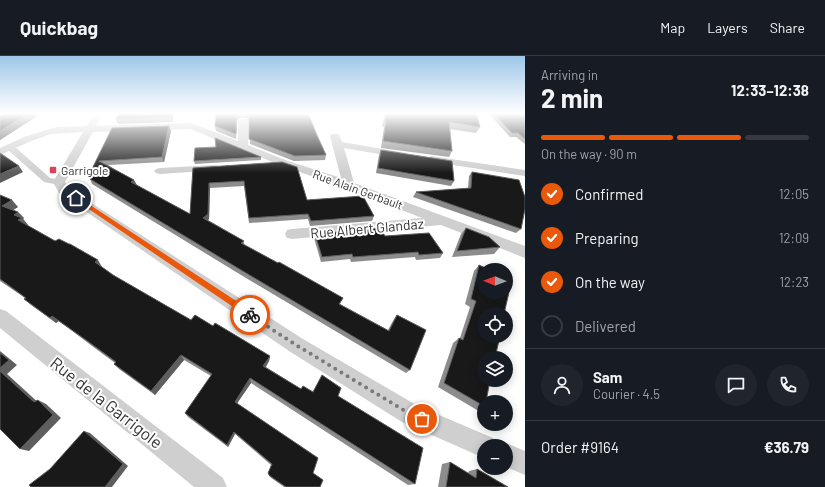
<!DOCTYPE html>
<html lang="en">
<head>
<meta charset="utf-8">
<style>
	body { margin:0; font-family:Barlow,sans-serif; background:#20242c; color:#f1f3f6; height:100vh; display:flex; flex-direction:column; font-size:15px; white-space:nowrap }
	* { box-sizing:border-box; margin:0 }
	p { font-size:13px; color:#9ea1a6 }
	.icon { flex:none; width:22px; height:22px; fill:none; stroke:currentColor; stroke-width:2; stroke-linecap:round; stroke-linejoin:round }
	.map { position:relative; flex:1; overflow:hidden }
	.drawer { display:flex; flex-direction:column; background:#171b24; width:300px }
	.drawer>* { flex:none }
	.needle { width:26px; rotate:271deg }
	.controls { position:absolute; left:477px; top:207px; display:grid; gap:8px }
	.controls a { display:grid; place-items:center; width:36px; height:36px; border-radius:50%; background:#171b24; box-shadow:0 2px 10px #0003; font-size:20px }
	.pin { position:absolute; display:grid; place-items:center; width:34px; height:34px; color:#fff; margin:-17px; border:2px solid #fff; border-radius:50%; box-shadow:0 1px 4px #0007 }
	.courier { position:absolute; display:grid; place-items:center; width:40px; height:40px; margin:-20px; border:3px solid #ea580c; border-radius:50%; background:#fff; color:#222; box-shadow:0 1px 5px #0007 }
	.headline em { font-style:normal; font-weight:700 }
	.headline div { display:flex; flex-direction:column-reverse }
	.headline { display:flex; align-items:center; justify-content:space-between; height:68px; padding:0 16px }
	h1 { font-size:26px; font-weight:700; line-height:30px }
	.bar { display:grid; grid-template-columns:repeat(4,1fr); gap:6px 4px; align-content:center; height:48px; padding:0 16px }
	.bar i { height:5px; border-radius:3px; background:#363941 }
	.bar .current { background:#ea580c }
	.bar p { grid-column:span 4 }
	.line { display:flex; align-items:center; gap:10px; padding:0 16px; border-top:1px solid #363941 }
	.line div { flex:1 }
	.round { display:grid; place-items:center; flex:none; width:42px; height:42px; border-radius:21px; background:#20242c }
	ol { padding:0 16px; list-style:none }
	li { display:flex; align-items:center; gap:12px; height:44px }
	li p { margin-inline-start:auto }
	li .icon { padding:4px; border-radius:50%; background:#ea580c; color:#fff; stroke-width:4 }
	li:last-child { color:#9ea1a6 }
	li i { width:22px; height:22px; border:2px solid #363941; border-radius:50% }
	header { display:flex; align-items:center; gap:24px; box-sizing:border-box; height:56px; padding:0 20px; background:#171b24; border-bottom:1px solid #363941 }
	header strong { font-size:19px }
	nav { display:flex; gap:22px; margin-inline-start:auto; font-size:14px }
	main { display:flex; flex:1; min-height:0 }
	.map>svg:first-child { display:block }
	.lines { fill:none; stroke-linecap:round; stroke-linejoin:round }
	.pedestrian { fill:#cfcfcf; fill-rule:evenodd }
	.minor { fill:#cfcfcf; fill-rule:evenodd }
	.wall { fill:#8c8c8c }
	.shaded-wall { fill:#5e5e5e }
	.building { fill:#191919; stroke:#5e5e5e }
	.route { fill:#ea580c }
	.done { stroke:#7a7a7a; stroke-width:4; stroke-dasharray:0 7.2 }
	.poi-dot { fill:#d9445b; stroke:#fff; stroke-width:1.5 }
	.labels { text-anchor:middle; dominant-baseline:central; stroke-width:4; stroke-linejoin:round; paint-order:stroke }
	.far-poi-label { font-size:12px; fill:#323232; stroke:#fff; text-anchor:start }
	.far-street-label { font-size:12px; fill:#323232; stroke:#fff }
	.street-label { font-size:14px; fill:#323232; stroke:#fff }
	.near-street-label { font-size:17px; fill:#323232; stroke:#fff }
</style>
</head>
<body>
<header>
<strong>Quickbag</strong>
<nav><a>Map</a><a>Layers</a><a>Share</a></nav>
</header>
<main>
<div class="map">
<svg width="525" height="431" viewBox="0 0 525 431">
	<rect width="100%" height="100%" fill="#fff"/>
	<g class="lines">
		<!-- pedestrian -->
		<polygon class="pedestrian" points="7,89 13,89 50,122 62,124 63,126 59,129 44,126 7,93"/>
		<!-- minor -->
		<g class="minor">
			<polygon points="95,57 103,57 96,70 191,67 238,85 238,65 240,63 246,63 248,65 248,89 288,105 341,122 330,80 331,78 339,78 342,86 406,97 407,99 402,102 344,92 354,127 525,190 525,202 441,169 292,183 287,182 285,178 287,174 292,173 422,162 345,132 280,109 190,73 93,76 65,126 68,132 303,283 418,350 493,382 497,390 484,390 484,402 402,366 289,295 59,137 53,126 83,76 51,78 31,85 0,99 0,92 24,81 46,74 57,71 87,70"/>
			<polygon points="431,100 525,114 525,120 427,105 426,103"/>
			<polygon points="215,109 219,110 221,112 219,114 160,118 156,117 154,115 156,113 160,112"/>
			<polygon points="0,253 6,255 223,422 227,431 194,431 0,272"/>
			<polygon points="506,387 525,395 525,419 506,411 506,390 498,390"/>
		</g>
	</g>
	<!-- wall -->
	<g class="wall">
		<polygon points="0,57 42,57 0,84 0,60 3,58 0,58"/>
		<polygon points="119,57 174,57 172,66 118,68 116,63"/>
		<polygon points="216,57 308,57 316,77 326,99 325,104 294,105 250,88 249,65 246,62 240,62 237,64 236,83 216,75 215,70"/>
		<polygon points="385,57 476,57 480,71 476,77 450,73 452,95 449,101 381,92 384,71 382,70"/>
		<polygon points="488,57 525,57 525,88 516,81 510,81"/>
		<polygon points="169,70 171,75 164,106 108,109 136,129 190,158 193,112 282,106 307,144 374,160 372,165 310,170 308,163 249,167 244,130 210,132 209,163 208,164 244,185 244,189 343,242 340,248 388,274 394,263 397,259 410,314 406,317 241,219 92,128 90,123 112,72"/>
		<polygon points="381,94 454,125 451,130 376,117 379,99"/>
		<polygon points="261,101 261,104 195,108 194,105"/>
		<polygon points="472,116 521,173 516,177 413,141 416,136 468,132 469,120"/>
		<polygon points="0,139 18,151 13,154 18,156 24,162 23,163 28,169 27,169 102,211 113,219 191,264 213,270 270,300 269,305 266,311 301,333 313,336 338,340 415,428 408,429 251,327 237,347 313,417 320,431 284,431 270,421 268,418 271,409 235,378 228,391 188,361 185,357 211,320 184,304 155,339 119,313 114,308 115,307 92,290 59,265 56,267 31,249 24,243 25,242 0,225"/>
		<polygon points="466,172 500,191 494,198 452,201 461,178"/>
		<polygon points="315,178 385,180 443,197 440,202 416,204 415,201 351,206 350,203 321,206 314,182"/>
		<polygon points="479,209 484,351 477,354 438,331 453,287 459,282 460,282 470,251 465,248 474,215"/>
		<polygon points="450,406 468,417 469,415 477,413 508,431 438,431 442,408"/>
	</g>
	<!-- shaded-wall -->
	<g class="shaded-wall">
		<polygon points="29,57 42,57 0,84 0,75"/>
		<polygon points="172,57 174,57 172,66 171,61"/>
		<polygon points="240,57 240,62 237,64 236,83 237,59"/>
		<polygon points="169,70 171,75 164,106 162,101"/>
		<polygon points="19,110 23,116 0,127 0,118"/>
		<polygon points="134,124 137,129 131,126"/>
		<polygon points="209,127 210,132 209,163 204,167 203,162"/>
		<polygon points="12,144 18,151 8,157 2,150"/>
		<polygon points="18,156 24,162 23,163 28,169 24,171 14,159"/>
		<polygon points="98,204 102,211 95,206"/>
		<polygon points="52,260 59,265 56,267 50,262"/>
		<polygon points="0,295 17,309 7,318 42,350 34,346 0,315"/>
		<polygon points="181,299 184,304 155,339 151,335"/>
		<polygon points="270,300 269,305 263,315 263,310"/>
		<polygon points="250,322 251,327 236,349 235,346"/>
		<polygon points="38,344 46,348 61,362 29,395 20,393"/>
		<polygon points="84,375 90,377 128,410 112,431 105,431"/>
		<polygon points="234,376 235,378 228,391 227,389"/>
	</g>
	<!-- building -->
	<g class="building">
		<polygon points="7,57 29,57 0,75 0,60"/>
		<polygon points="119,57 172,57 171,61 116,63"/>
		<polygon points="216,57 239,57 237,59 236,78 215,70"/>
		<polygon points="246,57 308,57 316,77 326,99 295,100 249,83 249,60"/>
		<polygon points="386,57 476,57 480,71 449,66 452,95 383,85 386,64 385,64"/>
		<polygon points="493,57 525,57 525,83 518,77 512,77"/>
		<polygon points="169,70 162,101 99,105 134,124 131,126 190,158 193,112 282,106 297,111 307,144 363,140 374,160 311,165 308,158 249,162 244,125 209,127 208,158 203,162 244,185 241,187 278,207 279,206 343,242 339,248 389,275 397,259 426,274 410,314 241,214 90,123 90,117 112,72"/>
		<polygon points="215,82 261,101 194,105 195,92 216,91"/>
		<polygon points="381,94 452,105 454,125 378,112"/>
		<polygon points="0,97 19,110 0,118"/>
		<polygon points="472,116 519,124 525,141 525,153 521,173 416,136 471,132"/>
		<polygon points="0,139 12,144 2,150 18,156 14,159 22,162 18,164 55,185 59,183 69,188 70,188 98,204 95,206 113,219 191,264 195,259 213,270 215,267 270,300 263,310 301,333 303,330 313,336 322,319 341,332 338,340 423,392 415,428 250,322 235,346 318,402 313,417 323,424 320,431 286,431 270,420 268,417 272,408 234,376 227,389 185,357 212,318 181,299 151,335 114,308 116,306 86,284 52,260 50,262 24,243 26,242 0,223"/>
		<polygon points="380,172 385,180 429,177 443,197 419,199 418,196 353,201 352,198 322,201 315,178"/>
		<polygon points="466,172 489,181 500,191 457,195"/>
		<polygon points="479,209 490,214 484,214 484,236 506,236 506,221 512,223 504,258 484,258 484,280 500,280 495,302 484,302 484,324 490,324 486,346 484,346 484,350 444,327 459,282 463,284 476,245 471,243"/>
		<polygon points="0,297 9,304 0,312"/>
		<polygon points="0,315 34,346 38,344 53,359 20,393 0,373"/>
		<polygon points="84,375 123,408 105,431 31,431 29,429 50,413"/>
		<polygon points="450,406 476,422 477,413 508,431 446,431"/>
	</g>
	<!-- sky -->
	<linearGradient id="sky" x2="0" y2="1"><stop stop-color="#9dc6e8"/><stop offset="0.49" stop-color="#fff"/><stop offset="1" stop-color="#fff" stop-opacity="0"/></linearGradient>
	<rect width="525" height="117" fill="url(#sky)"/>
	<!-- route -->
	<polygon class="route" points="74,141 78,141 253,256 253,261 248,261 74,143"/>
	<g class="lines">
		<!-- done -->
		<polyline class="done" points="250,259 296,289 410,358 422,363"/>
	</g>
	<!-- markers -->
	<rect class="poi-dot" x="49" y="110" width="8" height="8" rx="2"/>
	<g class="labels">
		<!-- far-poi labels -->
		<g class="far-poi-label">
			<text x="61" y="114">Garrigole</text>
		</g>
		<!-- far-street labels -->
		<g class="far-street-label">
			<text transform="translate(358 133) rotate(20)">Rue Alain Gerbault</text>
		</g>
		<!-- street labels -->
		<g class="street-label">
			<text transform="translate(367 172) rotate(-5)">Rue Albert Glandaz</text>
		</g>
		<!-- near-street labels -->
		<g class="near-street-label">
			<text transform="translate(107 346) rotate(38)">Rue de la Garrigole</text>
		</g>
	</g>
</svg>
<div class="controls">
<a><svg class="needle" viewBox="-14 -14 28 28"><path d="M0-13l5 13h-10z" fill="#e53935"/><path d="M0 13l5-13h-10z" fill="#9ea1a6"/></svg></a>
<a><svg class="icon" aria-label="locate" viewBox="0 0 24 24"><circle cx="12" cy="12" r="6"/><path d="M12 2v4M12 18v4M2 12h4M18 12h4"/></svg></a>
<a><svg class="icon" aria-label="layers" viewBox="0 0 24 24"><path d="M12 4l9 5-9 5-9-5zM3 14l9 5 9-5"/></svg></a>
<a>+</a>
<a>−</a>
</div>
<div class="pin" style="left:422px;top:363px;background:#ea580c"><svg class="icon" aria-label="bag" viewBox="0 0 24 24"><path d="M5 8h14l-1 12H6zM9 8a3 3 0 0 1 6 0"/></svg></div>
<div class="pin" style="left:76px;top:142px;background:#1f2937"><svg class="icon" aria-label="home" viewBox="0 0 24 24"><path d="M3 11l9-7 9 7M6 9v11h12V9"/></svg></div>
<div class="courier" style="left:250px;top:259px"><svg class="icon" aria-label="bike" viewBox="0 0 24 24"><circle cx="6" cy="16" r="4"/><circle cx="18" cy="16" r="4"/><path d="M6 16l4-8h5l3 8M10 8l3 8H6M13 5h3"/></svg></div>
</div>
<section class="drawer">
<div class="headline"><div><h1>2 min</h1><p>Arriving in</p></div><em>12:33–12:38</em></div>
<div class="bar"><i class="current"></i><i class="current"></i><i class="current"></i><i></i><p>On the way · 90 m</p></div>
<ol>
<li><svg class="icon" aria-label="check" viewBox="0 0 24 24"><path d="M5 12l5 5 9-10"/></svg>Confirmed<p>12:05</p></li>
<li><svg class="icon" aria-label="check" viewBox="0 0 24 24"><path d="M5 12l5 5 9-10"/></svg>Preparing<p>12:09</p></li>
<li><svg class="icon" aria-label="check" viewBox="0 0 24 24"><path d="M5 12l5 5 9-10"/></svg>On the way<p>12:23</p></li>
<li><i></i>Delivered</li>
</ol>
<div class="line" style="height:72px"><a class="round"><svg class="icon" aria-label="person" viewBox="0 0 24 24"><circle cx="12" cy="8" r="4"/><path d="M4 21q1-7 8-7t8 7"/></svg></a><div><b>Sam</b><p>Courier · 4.5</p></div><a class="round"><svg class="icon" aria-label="chat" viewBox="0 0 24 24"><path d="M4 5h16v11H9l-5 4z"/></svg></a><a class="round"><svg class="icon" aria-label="phone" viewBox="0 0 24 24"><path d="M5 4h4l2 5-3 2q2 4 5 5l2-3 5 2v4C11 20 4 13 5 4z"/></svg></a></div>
<div class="line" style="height:52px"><div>Order #9164</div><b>€36.79</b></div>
</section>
</main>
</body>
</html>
